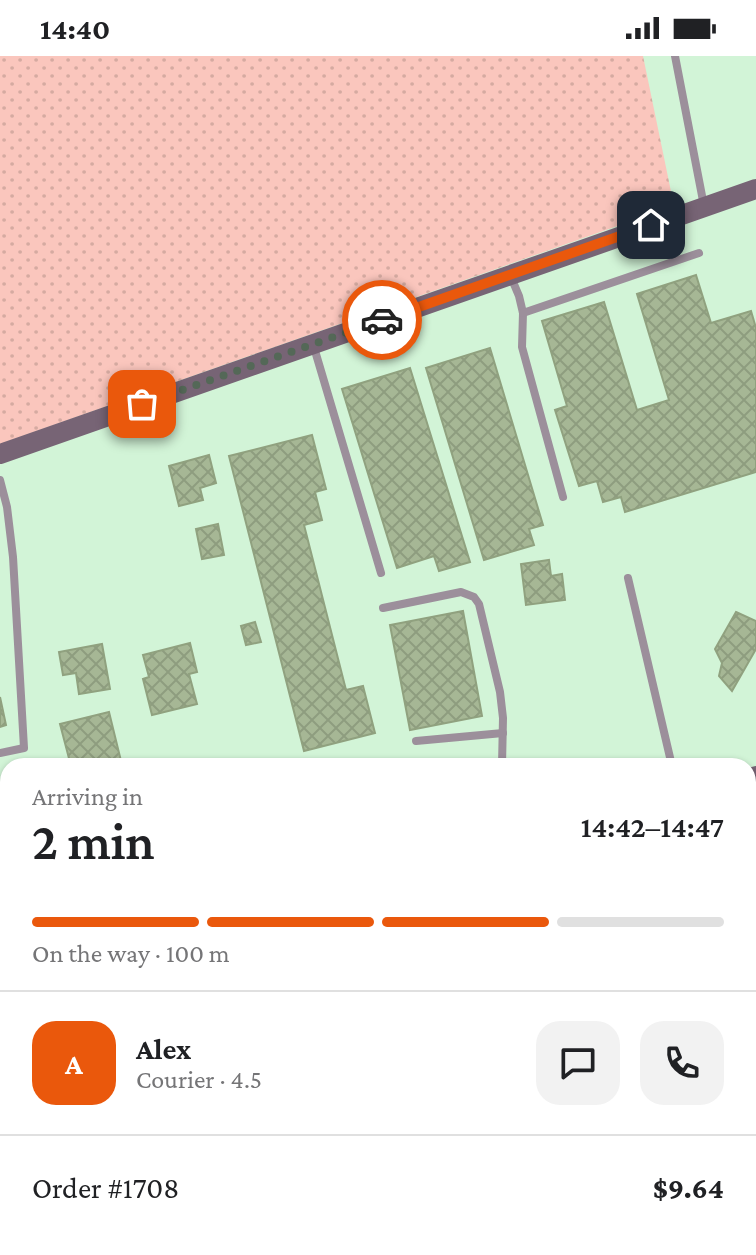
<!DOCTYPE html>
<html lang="en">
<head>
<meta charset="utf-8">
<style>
	body { margin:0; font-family:"Crimson Pro",serif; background:#f2f2f2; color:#202124; height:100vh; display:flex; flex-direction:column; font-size:30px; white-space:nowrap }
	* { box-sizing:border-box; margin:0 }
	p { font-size:26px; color:#757577 }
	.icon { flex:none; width:44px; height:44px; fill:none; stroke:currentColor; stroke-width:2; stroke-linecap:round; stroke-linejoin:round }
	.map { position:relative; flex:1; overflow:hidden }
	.details { position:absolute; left:0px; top:702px; width:756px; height:498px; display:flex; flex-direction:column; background:#fff; border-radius:24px 24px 0 0; box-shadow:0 2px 6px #0004 }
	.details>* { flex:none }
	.pin { position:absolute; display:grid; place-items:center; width:68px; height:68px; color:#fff; margin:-34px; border-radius:16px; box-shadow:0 4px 12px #0006 }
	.courier { position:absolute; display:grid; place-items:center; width:80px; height:80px; margin:-40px; border:6px solid #ea580c; border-radius:50%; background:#fff; color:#222; box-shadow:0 2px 10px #0007 }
	.summary em { font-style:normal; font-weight:600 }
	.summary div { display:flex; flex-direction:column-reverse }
	.summary { display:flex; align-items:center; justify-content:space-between; height:136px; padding:0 32px }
	h1 { font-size:52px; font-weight:600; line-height:60px }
	.bar { display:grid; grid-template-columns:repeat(4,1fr); gap:12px 8px; align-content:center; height:96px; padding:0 32px }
	.bar i { height:10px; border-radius:6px; background:#e0e0e0 }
	.bar .selected { background:#ea580c }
	.bar p { grid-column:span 4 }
	.line { display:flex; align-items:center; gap:20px; padding:0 32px; border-top:2px solid #e0e0e0 }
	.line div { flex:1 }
	.round { display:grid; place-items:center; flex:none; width:84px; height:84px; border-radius:24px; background:#f2f2f2 }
	.status { display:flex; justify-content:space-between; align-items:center; height:56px; padding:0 40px; background:#fff; direction:ltr }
	.status svg { height:22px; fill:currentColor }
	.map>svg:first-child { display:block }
	.grass { fill:url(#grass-dots) }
	.building { fill:url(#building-cross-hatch); stroke:#90a17f; stroke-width:2 }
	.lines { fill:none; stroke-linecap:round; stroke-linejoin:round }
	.lane { stroke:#9c8f9b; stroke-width:8 }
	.street { stroke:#9c8f9b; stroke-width:16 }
	.secondary { stroke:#776475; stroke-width:20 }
	.done { stroke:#546857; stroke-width:8; stroke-dasharray:0 14.4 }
	.route { stroke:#ea580c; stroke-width:10 }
</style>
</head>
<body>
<div class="status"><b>14:40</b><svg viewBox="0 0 49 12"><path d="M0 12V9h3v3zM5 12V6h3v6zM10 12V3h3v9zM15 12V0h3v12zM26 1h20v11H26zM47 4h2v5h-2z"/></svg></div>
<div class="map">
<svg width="756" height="1199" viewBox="0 0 756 1199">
	<defs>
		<pattern id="grass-dots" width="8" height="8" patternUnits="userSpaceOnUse" patternTransform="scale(2)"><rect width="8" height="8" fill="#fac6bd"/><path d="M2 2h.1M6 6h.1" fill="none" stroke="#d5aaa1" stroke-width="1.8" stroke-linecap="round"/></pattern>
		<pattern id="building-cross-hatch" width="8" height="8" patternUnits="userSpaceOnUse" patternTransform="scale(2)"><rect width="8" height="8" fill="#a6b795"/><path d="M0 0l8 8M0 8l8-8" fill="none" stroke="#8e9d7f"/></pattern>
	</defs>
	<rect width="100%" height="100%" fill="#d2f4d7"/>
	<!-- grass -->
	<polygon class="grass" points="0,0 643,0 674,150 0,388"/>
	<!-- building -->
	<g class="building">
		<polygon points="696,219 711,267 751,255 756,272 756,416 625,456 621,441 603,446 597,425 579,430 555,354 567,350 542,265 604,246 637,354 669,344 637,238"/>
		<polygon points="490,292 543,469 529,473 534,489 484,504 426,312"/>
		<polygon points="410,312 470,506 439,515 434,500 397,512 342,333"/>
		<polygon points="312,379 326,433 315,436 322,464 304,469 346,634 363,630 375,677 304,695 229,400"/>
		<polygon points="209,399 216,427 200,432 203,444 179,450 169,410"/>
		<polygon points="218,468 224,499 202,503 196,473"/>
		<polygon points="549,504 551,520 562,518 565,544 526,549 521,508"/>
		<polygon points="463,555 482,660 410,674 390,569"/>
		<polygon points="736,556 756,565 756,593 732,635 719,620 722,607 715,593"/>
		<polygon points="255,566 261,586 246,589 241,570"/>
		<polygon points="190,587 197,616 189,618 197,648 152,659 143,623 149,621 143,599"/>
		<polygon points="102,588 110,633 79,638 76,617 63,619 59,596"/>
		<polygon points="0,641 6,669 0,671"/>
		<polygon points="109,656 121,705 102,710 71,710 60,668"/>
		<polygon points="0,1081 8,1081 8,1192 79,1193 79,1199 0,1199"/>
		<polygon points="481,1192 591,1192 597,1199 486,1199"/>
	</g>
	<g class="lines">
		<!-- lane -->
		<g class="lane">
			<polyline points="675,0 704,150"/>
			<polyline points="511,221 519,240 523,257 522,291 563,441"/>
			<polyline points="523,257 699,197"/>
			<polyline points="313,288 381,517"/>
			<polyline points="0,424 7,451 13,501 24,692 0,697"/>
			<polyline points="628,522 672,710"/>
			<polyline points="383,552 461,536 474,541 479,548 500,636 503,662 502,710"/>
			<polyline points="416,685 503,677"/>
			<polyline points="0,880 8,879"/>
			<polyline points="0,979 8,980"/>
			<polyline points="0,1066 8,1066"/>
			<polyline points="124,1192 124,1199"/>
			<polyline points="225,1199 234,1192"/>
		</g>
		<!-- street -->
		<g class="street">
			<polyline points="0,803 8,801"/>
			<polyline points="748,1152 756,1143"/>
			<polyline points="656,1192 661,1199"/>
			<polyline points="693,1199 704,1192"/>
		</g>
		<!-- secondary -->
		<g class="secondary">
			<polyline points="0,398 756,133"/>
			<polyline points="748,729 756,720"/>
			<polyline points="748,783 756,772"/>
			<polyline points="295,1199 304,1192"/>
			<polyline points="353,1199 363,1192"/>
		</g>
	</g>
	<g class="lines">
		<!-- done -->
		<polyline class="done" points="142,348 382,264"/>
		<!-- route -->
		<polyline class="route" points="382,264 651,169"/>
	</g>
</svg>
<div class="pin" style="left:142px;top:348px;background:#ea580c"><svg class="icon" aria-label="bag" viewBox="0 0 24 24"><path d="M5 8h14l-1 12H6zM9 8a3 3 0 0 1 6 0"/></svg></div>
<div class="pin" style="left:651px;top:169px;background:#1f2937"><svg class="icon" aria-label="home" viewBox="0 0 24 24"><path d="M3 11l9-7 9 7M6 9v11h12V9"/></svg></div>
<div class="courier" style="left:382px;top:264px"><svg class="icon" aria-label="car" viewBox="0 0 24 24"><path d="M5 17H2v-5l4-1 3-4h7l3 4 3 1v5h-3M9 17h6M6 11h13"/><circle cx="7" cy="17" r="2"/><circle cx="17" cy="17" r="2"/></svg></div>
<section class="details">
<div class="summary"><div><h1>2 min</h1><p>Arriving in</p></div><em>14:42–14:47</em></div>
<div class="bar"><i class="selected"></i><i class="selected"></i><i class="selected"></i><i></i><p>On the way · 100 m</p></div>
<div class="line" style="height:144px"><b class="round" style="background:#ea580c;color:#fff">A</b><div><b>Alex</b><p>Courier · 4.5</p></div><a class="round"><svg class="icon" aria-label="chat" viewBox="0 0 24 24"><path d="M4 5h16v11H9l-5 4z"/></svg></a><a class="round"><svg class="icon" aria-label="phone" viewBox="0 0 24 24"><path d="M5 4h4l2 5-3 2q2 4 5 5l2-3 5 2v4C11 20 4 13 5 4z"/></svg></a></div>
<div class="line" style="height:104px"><div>Order #1708</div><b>$9.64</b></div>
</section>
</div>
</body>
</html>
